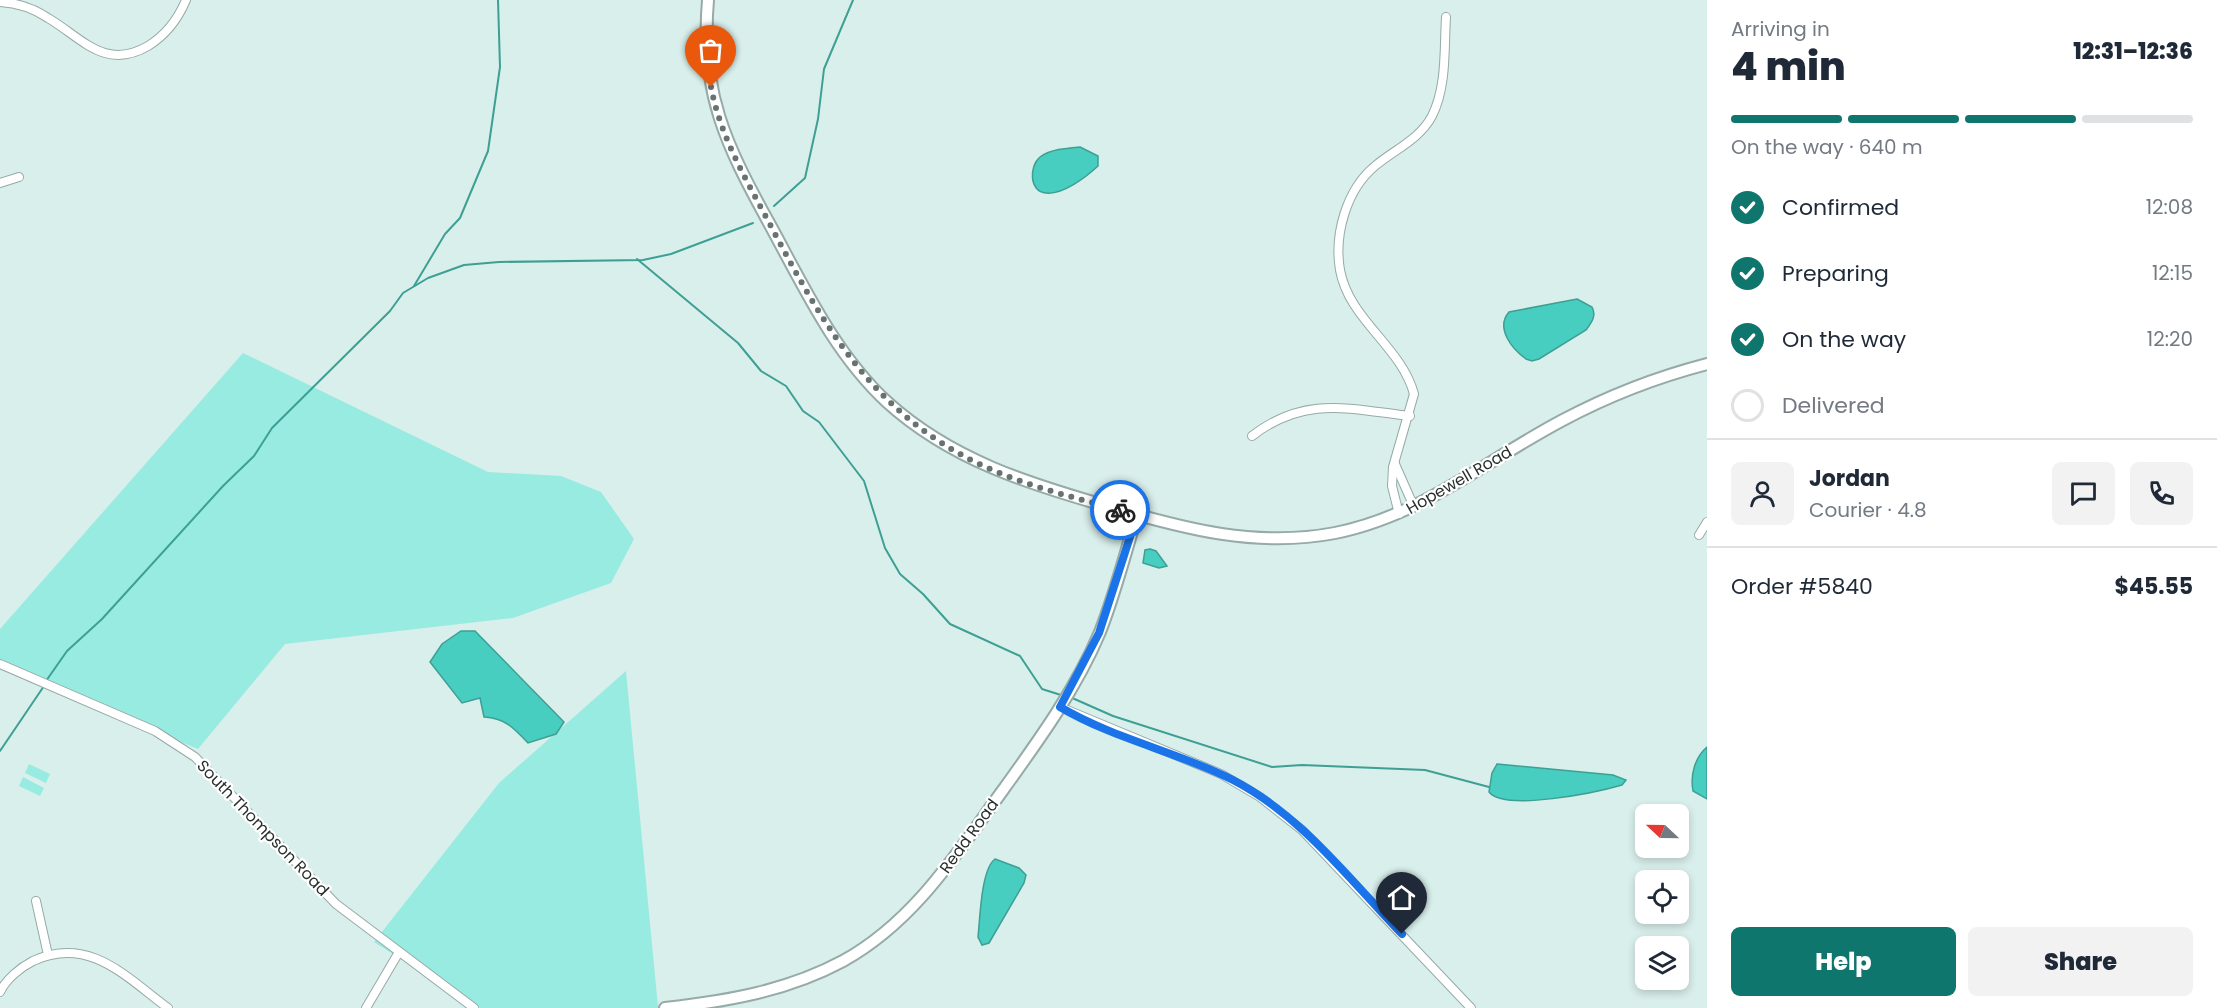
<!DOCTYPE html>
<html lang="en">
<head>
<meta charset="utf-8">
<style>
	body { margin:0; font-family:Poppins,sans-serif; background:#f2f2f3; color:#1f2937; height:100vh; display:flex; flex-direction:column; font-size:22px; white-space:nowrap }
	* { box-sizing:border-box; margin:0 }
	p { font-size:20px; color:#747a83 }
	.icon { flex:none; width:33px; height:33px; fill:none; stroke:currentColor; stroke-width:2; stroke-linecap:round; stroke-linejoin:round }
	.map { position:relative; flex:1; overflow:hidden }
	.panel { display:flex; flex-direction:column; background:#fff; width:510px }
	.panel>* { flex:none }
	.needle { width:39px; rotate:292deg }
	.tools { position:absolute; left:1635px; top:804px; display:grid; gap:12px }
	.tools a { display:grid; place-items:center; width:54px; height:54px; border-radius:9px; background:#fff; box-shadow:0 3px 9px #0003; font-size:30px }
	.pin { position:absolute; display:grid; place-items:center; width:51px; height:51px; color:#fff; margin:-62px -26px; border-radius:50% 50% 50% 0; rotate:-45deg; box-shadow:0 0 6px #0007 }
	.pin .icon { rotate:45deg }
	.courier { position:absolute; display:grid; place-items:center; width:60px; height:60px; margin:-30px; border:4px solid #1a73e8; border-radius:50%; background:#fff; color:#222; box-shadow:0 2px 8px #0007 }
	.overview em { font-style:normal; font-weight:800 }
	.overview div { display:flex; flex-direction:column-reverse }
	.overview { display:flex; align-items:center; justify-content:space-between; height:102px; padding:0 24px }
	h1 { font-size:39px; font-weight:800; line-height:45px }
	.bar { display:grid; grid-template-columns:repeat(4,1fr); gap:9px 6px; align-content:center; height:72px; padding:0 24px }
	.bar i { height:8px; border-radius:4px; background:#e0e1e3 }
	.bar .active { background:#0f766e }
	.bar p { grid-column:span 4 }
	.line { display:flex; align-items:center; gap:15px; padding:0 24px; border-top:2px solid #e0e1e3 }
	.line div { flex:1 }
	.round { display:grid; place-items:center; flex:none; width:63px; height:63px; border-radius:9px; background:#f2f2f3 }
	ol { padding:0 24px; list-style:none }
	li { display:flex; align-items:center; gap:18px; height:66px }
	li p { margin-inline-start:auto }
	li .icon { padding:6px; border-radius:50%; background:#0f766e; color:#fff; stroke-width:4 }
	li:last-child { color:#747a83 }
	li i { width:33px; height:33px; border:3px solid #e0e1e3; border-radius:50% }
	.cta { display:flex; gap:12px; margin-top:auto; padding:12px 24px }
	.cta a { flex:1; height:69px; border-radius:9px; background:#0f766e; color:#fff; font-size:24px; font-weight:800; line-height:69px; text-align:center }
	.cta a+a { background:#f2f2f3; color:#1f2937 }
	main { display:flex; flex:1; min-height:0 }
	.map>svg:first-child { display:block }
	.green { fill:#98ebe0 }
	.water { fill:#47cec0; stroke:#3e9f94; stroke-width:1.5 }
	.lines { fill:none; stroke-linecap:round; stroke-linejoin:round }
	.stream { stroke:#3e9f94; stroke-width:2 }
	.street-casing { stroke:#96aaa7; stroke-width:10 }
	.secondary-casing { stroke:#96aaa7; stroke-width:14 }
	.street { stroke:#fff; stroke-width:8 }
	.secondary { stroke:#fff; stroke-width:10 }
	.done { stroke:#667370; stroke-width:6; stroke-dasharray:0 10.8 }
	.route { stroke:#1a73e8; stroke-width:8 }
	.labels { text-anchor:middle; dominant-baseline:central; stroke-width:4.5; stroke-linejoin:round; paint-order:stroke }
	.street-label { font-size:16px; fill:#28302e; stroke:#fff }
</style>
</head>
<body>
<main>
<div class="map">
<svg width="1707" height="1008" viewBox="0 0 1707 1008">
	<rect width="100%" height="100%" fill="#d9efeb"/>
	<!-- green -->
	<g class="green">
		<polygon points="243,353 488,472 561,476 601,492 634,539 611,583 513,618 285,644 198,749 100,709 0,662 0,629"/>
		<polygon points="626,671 658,1007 712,1005 726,1008 470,1008 458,996 374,942 499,783"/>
		<polygon points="29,764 50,774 46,783 25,773"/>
		<polygon points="23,777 44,788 40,796 19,786"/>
	</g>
	<!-- water -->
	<g class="water">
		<path d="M 1080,147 L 1098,156 L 1098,166 C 1086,177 1063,195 1046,193 C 1029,192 1029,166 1040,157 C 1051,149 1068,148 1080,147 Z"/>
		<path d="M 1577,299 L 1592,307 C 1597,316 1591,323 1586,330 L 1539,359 L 1532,361 L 1526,359 C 1512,349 1495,328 1509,312 Z"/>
		<polygon points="1150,549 1156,551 1167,566 1159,568 1143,563 1145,550"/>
		<path d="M 461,631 L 475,631 L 564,722 L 556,734 L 528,743 C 514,728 505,718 484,717 L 480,698 L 462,703 L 430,662 L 442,644 Z"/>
		<path d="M 1707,747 L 1707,799 L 1693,791 C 1690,775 1695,757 1707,747 Z"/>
		<path d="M 1497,764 L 1613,775 L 1626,780 L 1622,785 C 1598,792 1505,812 1489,792 L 1492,773 Z"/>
		<path d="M 995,859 L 1019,868 L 1026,875 L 1024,883 L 989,943 L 982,945 L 978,937 C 980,919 981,869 995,859 Z"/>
	</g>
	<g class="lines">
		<!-- stream -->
		<g class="stream">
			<polyline points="774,206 805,178 818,119 824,69 853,0"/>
			<polyline points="637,259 738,343 761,371 786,386 803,411 819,422 864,481 885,548 900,574 923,594 950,624 1020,656 1042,689 1064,696"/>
			<polyline points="414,286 445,234 460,218 488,151 500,67 498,0"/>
			<polyline points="46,681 67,651 102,619 223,486 254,456 272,428 390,311 403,293 428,278 464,265 499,262 643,260 671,254 753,223"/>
			<polyline points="1070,697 1113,716 1272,767 1302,765 1425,770 1489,787"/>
			<polyline points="0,751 44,686"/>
		</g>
		<!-- street casing -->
		<g class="street-casing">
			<g id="street">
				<path d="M 0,2 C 18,3 33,8 48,18 C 82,38 105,71 148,46 C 166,35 178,19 186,0"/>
				<polyline points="0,183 19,177"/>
				<path d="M 1252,436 C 1305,395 1349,409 1410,416"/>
				<polyline points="1395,464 1414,507"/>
				<path d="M 1399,514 L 1392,486 L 1393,467 L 1414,394 C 1401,346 1349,320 1340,270 C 1334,235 1346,190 1375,166 C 1394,150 1420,139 1432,116 C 1447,86 1444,49 1446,17"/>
				<polyline points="1699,535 1707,522"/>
				<polyline points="0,664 155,731 195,757 336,904 474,1008"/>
				<polyline points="1060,707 1221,774 1260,797 1302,830 1471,1008"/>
				<polyline points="36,901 48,955"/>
				<path d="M 0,992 C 6,979 21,967 33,961 C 89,935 126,977 168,1008"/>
				<polyline points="366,1008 399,952"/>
			</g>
		</g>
		<!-- secondary casing -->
		<g class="secondary-casing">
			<g id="secondary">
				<path d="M 708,0 C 700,92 726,145 769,223 C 803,285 834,353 887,402 C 951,460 1029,484 1110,507 C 1185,529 1257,548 1335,533 C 1421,516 1487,460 1563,420 C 1608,396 1657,377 1707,364"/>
				<path d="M 665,1008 C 728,1001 787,991 843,961 C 914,922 957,853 1003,790 C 1039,740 1076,689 1100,632 C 1115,594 1125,554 1137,515"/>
			</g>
		</g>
		<!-- street -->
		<use href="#street" class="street"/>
		<!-- secondary -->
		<use href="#secondary" class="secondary"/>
	</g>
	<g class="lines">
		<!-- done -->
		<path class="done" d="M 711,87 C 721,140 749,184 774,232 C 826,330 874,412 977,463 C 1022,485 1072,497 1120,510"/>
		<!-- route -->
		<path class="route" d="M 1120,510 L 1137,515 L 1099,633 L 1060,707 C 1114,739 1178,752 1233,780 C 1301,815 1350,880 1402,934"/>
	</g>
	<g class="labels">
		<!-- street labels -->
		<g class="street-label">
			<text transform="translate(1459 480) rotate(-30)">Hopewell Road</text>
			<text transform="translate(263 828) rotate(46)">South Thompson Road</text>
			<text transform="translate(969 836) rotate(-54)">Redd Road</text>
		</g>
	</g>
</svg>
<div class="tools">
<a><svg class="needle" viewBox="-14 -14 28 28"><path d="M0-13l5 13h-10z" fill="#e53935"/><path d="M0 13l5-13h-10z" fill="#747a83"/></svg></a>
<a><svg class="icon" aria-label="locate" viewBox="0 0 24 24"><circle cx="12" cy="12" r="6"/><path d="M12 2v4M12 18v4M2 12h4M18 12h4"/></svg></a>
<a><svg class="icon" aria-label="layers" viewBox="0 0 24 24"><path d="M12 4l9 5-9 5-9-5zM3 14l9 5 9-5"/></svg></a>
</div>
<div class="pin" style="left:711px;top:87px;background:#ea580c"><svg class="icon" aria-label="bag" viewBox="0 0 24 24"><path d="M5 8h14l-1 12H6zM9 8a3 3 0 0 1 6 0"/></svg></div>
<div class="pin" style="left:1402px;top:934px;background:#1f2937"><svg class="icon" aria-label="home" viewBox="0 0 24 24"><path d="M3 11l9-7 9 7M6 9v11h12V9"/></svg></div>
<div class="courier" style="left:1120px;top:510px"><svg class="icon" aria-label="bike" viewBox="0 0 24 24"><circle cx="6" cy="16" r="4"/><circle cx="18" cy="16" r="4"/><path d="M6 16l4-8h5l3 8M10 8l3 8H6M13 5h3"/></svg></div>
</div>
<section class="panel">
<div class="overview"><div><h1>4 min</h1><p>Arriving in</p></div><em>12:31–12:36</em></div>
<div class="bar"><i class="active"></i><i class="active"></i><i class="active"></i><i></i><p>On the way · 640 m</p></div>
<ol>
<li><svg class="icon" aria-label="check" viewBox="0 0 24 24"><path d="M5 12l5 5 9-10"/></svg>Confirmed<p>12:08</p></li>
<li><svg class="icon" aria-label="check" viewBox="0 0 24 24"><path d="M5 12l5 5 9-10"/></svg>Preparing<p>12:15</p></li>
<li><svg class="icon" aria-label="check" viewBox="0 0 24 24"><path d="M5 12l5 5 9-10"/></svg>On the way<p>12:20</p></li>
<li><i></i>Delivered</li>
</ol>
<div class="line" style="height:108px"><a class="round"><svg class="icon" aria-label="person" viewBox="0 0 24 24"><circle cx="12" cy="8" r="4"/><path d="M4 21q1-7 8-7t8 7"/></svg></a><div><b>Jordan</b><p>Courier · 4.8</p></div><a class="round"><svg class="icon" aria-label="chat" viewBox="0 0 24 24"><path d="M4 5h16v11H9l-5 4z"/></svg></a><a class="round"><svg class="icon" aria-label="phone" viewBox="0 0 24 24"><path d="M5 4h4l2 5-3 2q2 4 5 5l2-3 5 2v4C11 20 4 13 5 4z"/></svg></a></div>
<div class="line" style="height:78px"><div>Order #5840</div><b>$45.55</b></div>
<div class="cta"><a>Help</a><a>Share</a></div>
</section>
</main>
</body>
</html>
